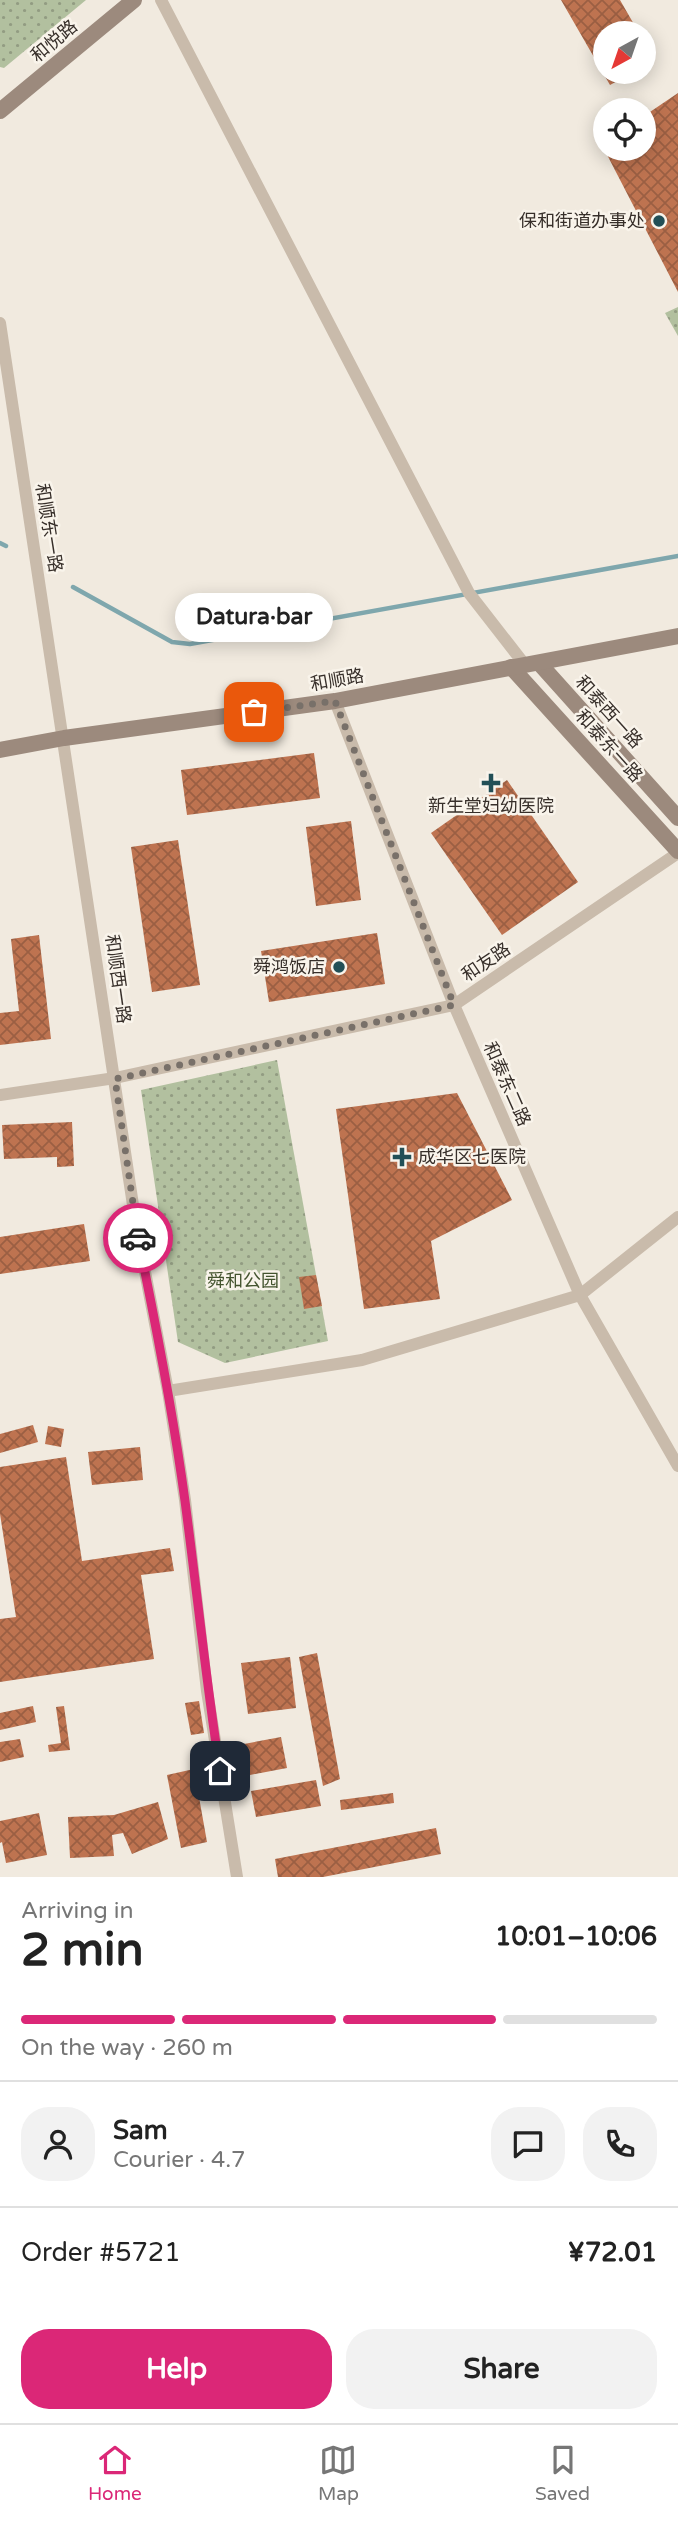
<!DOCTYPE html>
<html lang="en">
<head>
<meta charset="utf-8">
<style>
	body { margin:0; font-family:"Varela Round","Noto Sans SC",sans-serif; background:#f2f2f2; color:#222; height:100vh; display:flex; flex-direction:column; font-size:26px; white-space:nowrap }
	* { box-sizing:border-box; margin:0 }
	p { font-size:23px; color:#767676 }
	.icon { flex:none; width:38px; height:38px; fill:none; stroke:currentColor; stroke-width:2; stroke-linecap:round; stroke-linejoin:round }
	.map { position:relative; height:1877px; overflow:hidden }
	.side { display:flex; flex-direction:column; background:#fff; flex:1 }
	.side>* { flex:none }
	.needle { width:46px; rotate:220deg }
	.fabs { position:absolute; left:593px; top:21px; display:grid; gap:14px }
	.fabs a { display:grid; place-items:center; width:63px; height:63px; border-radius:50%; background:#fff; box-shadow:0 4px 18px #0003; font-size:35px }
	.pin { position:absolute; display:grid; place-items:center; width:60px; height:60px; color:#fff; margin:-30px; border-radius:14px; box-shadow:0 4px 10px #0006 }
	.courier { position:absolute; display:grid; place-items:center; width:70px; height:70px; margin:-35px; border:5px solid #db2777; border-radius:50%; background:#fff; color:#222; box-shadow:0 2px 9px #0007 }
	.bubble { position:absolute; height:49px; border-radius:24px; background:#fff; box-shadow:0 4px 18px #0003; font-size:23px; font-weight:700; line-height:49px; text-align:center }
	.overview em { font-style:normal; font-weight:700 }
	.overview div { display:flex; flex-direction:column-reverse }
	.overview { display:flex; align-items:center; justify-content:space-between; height:119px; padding:0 21px }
	h1 { font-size:46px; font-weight:700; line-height:52px }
	.bar { display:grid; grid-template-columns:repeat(4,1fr); gap:10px 7px; align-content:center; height:84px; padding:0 21px }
	.bar i { height:9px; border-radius:5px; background:#e0e0e0 }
	.bar .active { background:#db2777 }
	.bar p { grid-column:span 4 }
	.line { display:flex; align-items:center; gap:18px; padding:0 21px; border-top:2px solid #e0e0e0 }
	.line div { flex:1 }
	.round { display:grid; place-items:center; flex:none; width:74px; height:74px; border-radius:28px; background:#f2f2f2 }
	.cta { display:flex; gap:14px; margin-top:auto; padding:14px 21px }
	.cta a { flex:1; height:80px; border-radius:28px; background:#db2777; color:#fff; font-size:28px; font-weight:700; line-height:80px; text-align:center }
	.cta a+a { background:#f2f2f2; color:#222 }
	.menu { display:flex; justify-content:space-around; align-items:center; height:98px; border-top:2px solid #e0e0e0; background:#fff; font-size:19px; color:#767676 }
	.menu a { display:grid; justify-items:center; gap:4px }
	.menu .active { color:#db2777 }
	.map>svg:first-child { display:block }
	.park { fill:url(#park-dots) }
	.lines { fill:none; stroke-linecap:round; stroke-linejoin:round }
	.stream { stroke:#7fa7ad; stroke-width:4.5 }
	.building { fill:url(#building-cross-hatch) }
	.street { stroke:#c9bbab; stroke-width:12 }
	.secondary { stroke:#9c8a7d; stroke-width:16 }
	.done { stroke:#787069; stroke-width:7; stroke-dasharray:0 12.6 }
	.route { stroke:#db2777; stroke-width:9 }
	.poi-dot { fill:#224f56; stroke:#f9f4eb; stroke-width:2.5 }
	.labels { text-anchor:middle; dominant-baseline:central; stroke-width:5; stroke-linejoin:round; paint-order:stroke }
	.street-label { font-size:18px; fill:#372f2a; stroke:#f9f4eb }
	.poi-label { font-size:18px; fill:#372f2a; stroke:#f9f4eb; text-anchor:end }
	.park-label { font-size:18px; fill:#44542f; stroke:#f9f4eb }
</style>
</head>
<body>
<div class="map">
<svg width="678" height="1877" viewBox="0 0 678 1877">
	<defs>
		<pattern id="park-dots" width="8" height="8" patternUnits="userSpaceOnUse" patternTransform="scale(1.75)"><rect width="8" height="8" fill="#b2c09f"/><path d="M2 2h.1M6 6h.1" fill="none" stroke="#929c82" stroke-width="1.8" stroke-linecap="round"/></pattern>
		<pattern id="building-cross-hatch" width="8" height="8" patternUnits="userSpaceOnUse" patternTransform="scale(1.75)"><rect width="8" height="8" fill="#be7350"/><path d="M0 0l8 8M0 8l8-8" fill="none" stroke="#9b5f43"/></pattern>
	</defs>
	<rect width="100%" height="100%" fill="#f1eadf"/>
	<!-- park -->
	<g class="park">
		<polygon points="0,0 86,0 4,68 0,67"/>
		<polygon points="678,307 678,336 665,313"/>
		<polygon points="277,1060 328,1341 225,1363 178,1342 141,1090"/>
	</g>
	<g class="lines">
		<!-- stream -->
		<g class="stream">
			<polyline points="0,543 6,546"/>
			<polyline points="73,587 172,642 190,644 678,556"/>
		</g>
	</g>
	<!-- building -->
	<g class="building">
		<polygon points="561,0 620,0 639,33 606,33 606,72 634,72 610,85"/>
		<polygon points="644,42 654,60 644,66"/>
		<polygon points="678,93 678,292 602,145 606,143 606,149 644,149 644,116"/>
		<polygon points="314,753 320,798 187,815 181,770"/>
		<polygon points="507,780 578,882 502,935 431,833"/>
		<polygon points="351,821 361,900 316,906 306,827"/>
		<polygon points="178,840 200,985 152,992 131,847"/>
		<polygon points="377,933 385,984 269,1002 261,951"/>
		<polygon points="39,935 51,1039 0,1045 0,1013 19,1011 11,939"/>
		<polygon points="457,1093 512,1200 431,1241 440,1299 364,1309 336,1109"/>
		<polygon points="72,1122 74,1166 57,1167 57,1157 4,1159 2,1125"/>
		<polygon points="84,1224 90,1261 0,1274 0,1237"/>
		<polygon points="316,1275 322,1306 304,1309 299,1277"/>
		<polygon points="33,1425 38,1442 0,1453 0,1434"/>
		<polygon points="48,1426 64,1429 61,1447 45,1444"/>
		<polygon points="140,1447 143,1480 92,1485 88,1452"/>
		<polygon points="66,1457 82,1561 170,1548 174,1571 141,1575 154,1659 0,1682 0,1619 16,1617 0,1514 0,1467"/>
		<polygon points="317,1653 340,1779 323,1786 299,1657"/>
		<polygon points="290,1657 296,1708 248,1714 241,1663"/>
		<polygon points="199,1701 204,1733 191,1735 185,1703"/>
		<polygon points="33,1706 36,1722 0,1730 0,1713"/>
		<polygon points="64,1706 70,1750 49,1752 48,1745 61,1743 56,1707"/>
		<polygon points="281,1737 287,1768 250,1775 244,1744"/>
		<polygon points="20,1739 24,1757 0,1762 0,1742"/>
		<polygon points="194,1769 207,1842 181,1848 167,1775"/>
		<polygon points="316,1780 321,1806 256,1817 251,1791"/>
		<polygon points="393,1793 394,1803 341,1810 340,1800"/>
		<polygon points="158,1802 168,1839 132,1854 123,1833 112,1835 114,1856 70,1858 68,1817 114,1815"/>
		<polygon points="39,1813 47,1855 6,1863 2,1842 0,1843 0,1821"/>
		<polygon points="436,1828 441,1854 323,1877 278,1877 275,1859"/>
	</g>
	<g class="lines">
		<!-- street -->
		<g class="street">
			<polyline points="161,0 469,593 525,665"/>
			<polyline points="0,323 136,1225 168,1391 185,1500 207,1691 237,1877"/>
			<polyline points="335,701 454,1005 580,1295 678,1466"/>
			<polyline points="0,1095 115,1078 454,1005 678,853"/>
			<polyline points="168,1391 362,1360 580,1295 678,1217"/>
		</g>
		<!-- secondary -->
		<g class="secondary">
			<polyline points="0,111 134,0"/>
			<polyline points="539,663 678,818"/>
			<polyline points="511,667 678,851"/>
			<polyline points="0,750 64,738 335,701 678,636"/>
		</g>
	</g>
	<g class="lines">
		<!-- done -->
		<polyline class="done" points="138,1238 115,1079 454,1005 335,701 254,712"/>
		<!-- route -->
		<path class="route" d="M 138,1238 C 156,1325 173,1412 185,1501 C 197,1591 206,1681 220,1771"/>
	</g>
	<!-- markers -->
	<g class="poi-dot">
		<circle cx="659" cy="221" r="7"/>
		<path d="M487.5 772.5h7v7h7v7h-7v7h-7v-7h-7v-7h7z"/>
		<circle cx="339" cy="967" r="7"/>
		<path d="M398.5 1146.5h7v7h7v7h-7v7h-7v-7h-7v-7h7z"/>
	</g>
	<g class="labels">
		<!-- street labels -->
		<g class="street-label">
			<text transform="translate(54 41) rotate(-40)">和悦路</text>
			<text transform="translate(49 528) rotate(81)">和顺东一路</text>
			<text transform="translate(337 680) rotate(-10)">和顺路</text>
			<text transform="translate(609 712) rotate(48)">和泰西一路</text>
			<text transform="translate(609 746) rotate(48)">和泰东一路</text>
			<text transform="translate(486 962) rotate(-34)">和友路</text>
			<text transform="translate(118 979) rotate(82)">和顺西一路</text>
			<text transform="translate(507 1084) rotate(66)">和泰东二路</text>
		</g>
		<!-- poi labels -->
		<g class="poi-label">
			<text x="645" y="221">保和街道办事处</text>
			<text x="491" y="806" text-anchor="middle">新生堂妇幼医院</text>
			<text x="325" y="967">舜鸿饭店</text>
			<text x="418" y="1157" text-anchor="start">成华区七医院</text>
		</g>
		<!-- park labels -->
		<g class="park-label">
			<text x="243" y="1281">舜和公园</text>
		</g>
	</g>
</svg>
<div class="fabs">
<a><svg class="needle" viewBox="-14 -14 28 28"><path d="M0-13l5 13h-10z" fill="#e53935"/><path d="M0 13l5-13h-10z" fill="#767676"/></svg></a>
<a><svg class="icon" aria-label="locate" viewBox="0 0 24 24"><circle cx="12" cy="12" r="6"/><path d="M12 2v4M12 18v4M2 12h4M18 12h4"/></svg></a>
</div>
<div class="pin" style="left:254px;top:712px;background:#ea580c"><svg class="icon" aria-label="bag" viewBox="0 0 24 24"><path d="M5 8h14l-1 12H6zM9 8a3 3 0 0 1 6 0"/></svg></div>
<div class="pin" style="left:220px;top:1771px;background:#1f2937"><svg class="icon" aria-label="home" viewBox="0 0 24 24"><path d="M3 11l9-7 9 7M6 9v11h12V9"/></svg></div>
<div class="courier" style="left:138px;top:1238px"><svg class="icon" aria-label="car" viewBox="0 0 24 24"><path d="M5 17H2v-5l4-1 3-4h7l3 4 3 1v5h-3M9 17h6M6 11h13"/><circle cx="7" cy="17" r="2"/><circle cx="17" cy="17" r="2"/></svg></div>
<div class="bubble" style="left:175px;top:593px;width:158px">Datura·bar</div>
</div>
<section class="side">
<div class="overview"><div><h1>2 min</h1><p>Arriving in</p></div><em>10:01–10:06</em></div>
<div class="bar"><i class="active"></i><i class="active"></i><i class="active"></i><i></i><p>On the way · 260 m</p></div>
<div class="line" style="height:126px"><a class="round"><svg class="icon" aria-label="person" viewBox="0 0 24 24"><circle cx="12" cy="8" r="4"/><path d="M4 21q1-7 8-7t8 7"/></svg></a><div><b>Sam</b><p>Courier · 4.7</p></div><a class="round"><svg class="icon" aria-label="chat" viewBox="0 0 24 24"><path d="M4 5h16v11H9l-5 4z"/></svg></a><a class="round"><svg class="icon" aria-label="phone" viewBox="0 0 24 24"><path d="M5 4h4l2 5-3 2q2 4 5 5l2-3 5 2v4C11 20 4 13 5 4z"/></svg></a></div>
<div class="line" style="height:91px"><div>Order #5721</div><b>¥72.01</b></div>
<div class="cta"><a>Help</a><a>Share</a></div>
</section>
<nav class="menu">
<a class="active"><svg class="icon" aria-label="home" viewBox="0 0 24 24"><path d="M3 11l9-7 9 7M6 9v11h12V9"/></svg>Home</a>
<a><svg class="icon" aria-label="map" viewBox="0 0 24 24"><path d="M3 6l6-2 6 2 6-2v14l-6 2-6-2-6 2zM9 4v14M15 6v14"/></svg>Map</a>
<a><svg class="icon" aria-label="saved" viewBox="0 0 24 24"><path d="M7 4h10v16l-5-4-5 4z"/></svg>Saved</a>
</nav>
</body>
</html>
